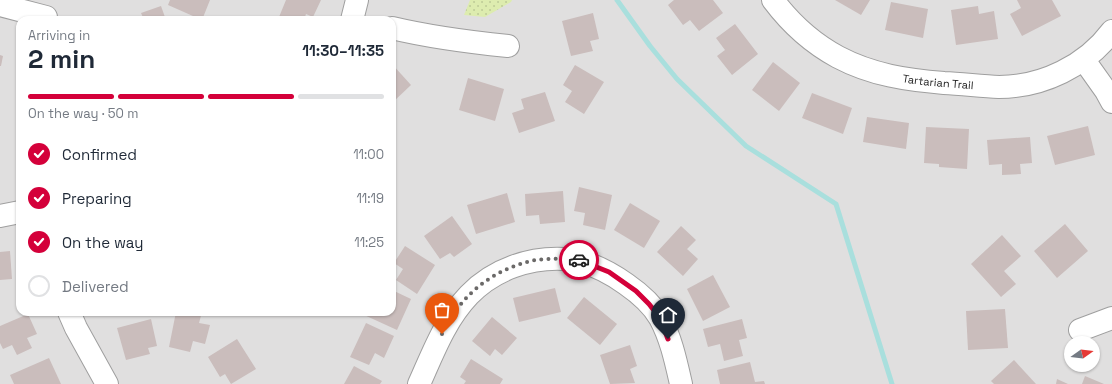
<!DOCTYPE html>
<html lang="en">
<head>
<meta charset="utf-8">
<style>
	body { margin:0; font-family:"Space Grotesk",sans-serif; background:#f6f6f7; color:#1f2937; height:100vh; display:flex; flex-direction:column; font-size:15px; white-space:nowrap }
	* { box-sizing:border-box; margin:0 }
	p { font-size:13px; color:#747a83 }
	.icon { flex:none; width:22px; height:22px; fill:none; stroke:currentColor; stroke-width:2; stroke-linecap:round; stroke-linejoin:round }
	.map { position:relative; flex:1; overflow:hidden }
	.sheet { position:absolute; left:16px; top:16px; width:380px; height:300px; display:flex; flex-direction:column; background:#fff; border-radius:12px; box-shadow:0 1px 3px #0004 }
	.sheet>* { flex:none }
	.needle { width:26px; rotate:76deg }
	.buttons { position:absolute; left:1064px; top:336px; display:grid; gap:8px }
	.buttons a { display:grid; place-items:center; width:36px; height:36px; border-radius:50%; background:#fff; box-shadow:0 1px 3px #0004; font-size:20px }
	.pin { position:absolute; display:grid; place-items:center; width:34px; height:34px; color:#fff; margin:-41px -17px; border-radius:50% 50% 50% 0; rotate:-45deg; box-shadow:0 0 4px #0007 }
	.pin .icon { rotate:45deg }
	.courier { position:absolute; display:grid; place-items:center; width:40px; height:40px; margin:-20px; border:3px solid #d4003a; border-radius:50%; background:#fff; color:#222; box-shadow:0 1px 5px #0007 }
	.headline em { font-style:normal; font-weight:700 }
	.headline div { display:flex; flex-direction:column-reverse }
	.headline { display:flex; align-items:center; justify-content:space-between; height:68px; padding:0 12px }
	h1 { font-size:26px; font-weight:700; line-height:30px }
	.bar { display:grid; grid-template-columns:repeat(4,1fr); gap:6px 4px; align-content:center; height:48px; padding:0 12px }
	.bar i { height:5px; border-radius:3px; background:#e0e1e3 }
	.bar .on { background:#d4003a }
	.bar p { grid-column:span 4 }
	ol { padding:0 12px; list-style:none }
	li { display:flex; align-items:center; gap:12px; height:44px }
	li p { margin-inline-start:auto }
	li .icon { padding:4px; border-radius:50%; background:#d4003a; color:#fff; stroke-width:4 }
	li:last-child { color:#747a83 }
	li i { width:22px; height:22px; border:2px solid #e0e1e3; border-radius:50% }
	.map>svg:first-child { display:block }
	.residential { fill:#e0dfdf; fill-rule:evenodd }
	.grass { fill:url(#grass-dots) }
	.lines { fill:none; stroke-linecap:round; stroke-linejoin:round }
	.stream { stroke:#a9dfdd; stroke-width:5 }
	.building { fill:#cabdbc }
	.minor-casing { stroke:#9f9f9f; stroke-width:24 }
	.minor { stroke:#fff; stroke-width:22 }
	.done { stroke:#6b6968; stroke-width:4; stroke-dasharray:0 7.2 }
	.route { stroke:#d4003a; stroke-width:5 }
	.labels { text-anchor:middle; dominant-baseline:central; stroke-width:3.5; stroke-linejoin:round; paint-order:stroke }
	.street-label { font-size:11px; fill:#222; stroke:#fff }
</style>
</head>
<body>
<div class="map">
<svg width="1112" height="384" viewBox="0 0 1112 384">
	<defs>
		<pattern id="grass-dots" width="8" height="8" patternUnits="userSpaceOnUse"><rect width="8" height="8" fill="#ddecaf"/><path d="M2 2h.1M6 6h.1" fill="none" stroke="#bdca96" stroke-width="1.8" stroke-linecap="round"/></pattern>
	</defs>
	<rect width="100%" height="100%" fill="#f2ece9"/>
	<!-- residential -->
	<path class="residential" d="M 0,0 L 1112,0 L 1112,384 L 0,384 ZM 20,20 L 392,20 L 392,312 L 20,312 ZM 1071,343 L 1093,343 L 1093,365 L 1071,365 Z"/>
	<!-- grass -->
	<polygon class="grass" points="470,0 512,0 511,2 485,17 464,15"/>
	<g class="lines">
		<!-- stream -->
		<polyline class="stream" points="617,0 650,46 677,79 746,146 836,204 892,384"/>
	</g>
	<!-- building -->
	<g class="building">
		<polygon points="170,0 210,0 202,20 168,5"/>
		<polygon points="286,0 321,0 313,17 306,14 304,20 286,20 279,17"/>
		<polygon points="674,0 713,0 723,13 699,31 690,20 683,25 668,5"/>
		<polygon points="835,0 870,0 861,15"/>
		<polygon points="1017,0 1052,0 1061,16 1022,36 1010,14 1021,8"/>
		<polygon points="891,2 928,9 923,38 885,30"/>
		<polygon points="161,6 166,20 144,20 141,13"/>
		<polygon points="978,6 979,14 994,11 998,39 956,45 951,10"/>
		<polygon points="593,13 599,39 590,41 593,51 571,56 562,21"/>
		<polygon points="735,24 758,54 732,75 717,56 725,50 716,38"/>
		<polygon points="0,55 3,56 1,66 0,66"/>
		<polygon points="773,62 800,83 779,111 752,90"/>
		<polygon points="392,64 411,85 392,103"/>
		<polygon points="575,65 604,82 584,114 565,102 572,91 563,85"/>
		<polygon points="468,78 504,89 495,121 459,110"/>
		<polygon points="545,92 555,121 519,133 512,113 524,109 521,99"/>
		<polygon points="812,93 852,108 843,134 802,118"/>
		<polygon points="867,117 909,123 906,149 863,142"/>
		<polygon points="1088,126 1095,155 1055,165 1047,136"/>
		<polygon points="926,127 969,129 967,169 939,167 939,164 924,163"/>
		<polygon points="1030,137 1032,163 1020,164 1021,174 1002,175 1002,164 989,165 987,140"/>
		<polygon points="579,187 612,195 605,230 583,225 585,213 574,211"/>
		<polygon points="563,191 565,222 540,224 539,215 526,216 525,194"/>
		<polygon points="507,193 515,222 476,234 467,205"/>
		<polygon points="630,203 660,221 644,248 614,230"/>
		<polygon points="452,216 472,244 454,257 450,253 440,259 424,236"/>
		<polygon points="1065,224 1088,251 1057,278 1034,251"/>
		<polygon points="681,226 696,240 687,249 698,259 683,276 657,252"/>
		<polygon points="1002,235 1021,256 1004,271 1016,284 1001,297 971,264"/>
		<polygon points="405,246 435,265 417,294 396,280 403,269 394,263"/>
		<polygon points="10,251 12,279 0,280 0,252"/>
		<polygon points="713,275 730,307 703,321 687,289"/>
		<polygon points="555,288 561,312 519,322 513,298"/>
		<polygon points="392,290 411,299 397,330 362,314 363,312 392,312"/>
		<polygon points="584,297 617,324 600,345 567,318"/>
		<polygon points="1005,309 1008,348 968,350 966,311"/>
		<polygon points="176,312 202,312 199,323 210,325 205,344 193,341 190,352 169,347"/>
		<polygon points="28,314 37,334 27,338 32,348 17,355 12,345 3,349 0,343 0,326"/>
		<polygon points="492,317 517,338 502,355 495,349 490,356 472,341"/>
		<polygon points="151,319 157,346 148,348 150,354 126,360 117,328"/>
		<polygon points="742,319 747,338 739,340 743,356 724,361 720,344 708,347 703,329"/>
		<polygon points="366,323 394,336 384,358 375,353 369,365 350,357"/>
		<polygon points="237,339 256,369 231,384 225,374 220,377 208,357"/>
		<polygon points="630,345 637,366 630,369 635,383 610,384 600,355"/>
		<polygon points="49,358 61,384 14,384 10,375"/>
		<polygon points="471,359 503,379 500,384 464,384 466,381 460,377"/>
		<polygon points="1014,360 1036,384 994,384 991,381"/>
		<polygon points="750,362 755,382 764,381 765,384 720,384 717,370"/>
		<polygon points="354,366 382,381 380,384 344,384"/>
		<polygon points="1085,376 1104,384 1082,384"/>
		<polygon points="1057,379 1068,384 1056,384"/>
	</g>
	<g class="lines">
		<!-- minor casing -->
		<g class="minor-casing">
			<g id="minor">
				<path id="s1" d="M 773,0 C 791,24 812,43 838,57 C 872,75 907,80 944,83 C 962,84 981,86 999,87 C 1042,87 1086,66 1112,31"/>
				<polyline points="0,5 46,17"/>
				<polyline points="352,20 357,0"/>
				<path d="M 392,28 C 430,37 468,42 508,46"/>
				<polyline points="1084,60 1106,91 1112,102"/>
				<polyline points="0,216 20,212"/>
				<polyline points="69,312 76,328 107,384"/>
				<polyline points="1080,330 1112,318"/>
				<path d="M 419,384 C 433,353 445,320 469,295 C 494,269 530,257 565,259 C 570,260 576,260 580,261 C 597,266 612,274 626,284 C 639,293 652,304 660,318 C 671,338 676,362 681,384"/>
			</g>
		</g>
		<!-- minor -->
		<use href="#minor" class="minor"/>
	</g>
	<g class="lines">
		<!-- done -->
		<path class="done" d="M 442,334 C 460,295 494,268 536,260 C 550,258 565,259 579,260"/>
		<!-- route -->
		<polyline class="route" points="579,260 609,272 636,291 649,304 660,318 668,339"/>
	</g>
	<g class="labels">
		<!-- street labels -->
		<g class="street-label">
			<text stroke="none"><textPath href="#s1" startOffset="191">Tartarian Trail</textPath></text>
		</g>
	</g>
</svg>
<div class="buttons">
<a><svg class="needle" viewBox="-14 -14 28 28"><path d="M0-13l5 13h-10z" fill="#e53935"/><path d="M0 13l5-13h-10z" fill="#747a83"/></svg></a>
</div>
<div class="pin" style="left:442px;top:334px;background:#ea580c"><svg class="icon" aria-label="bag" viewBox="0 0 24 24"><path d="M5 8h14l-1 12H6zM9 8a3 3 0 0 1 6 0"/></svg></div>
<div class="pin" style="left:668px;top:339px;background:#1f2937"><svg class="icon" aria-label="home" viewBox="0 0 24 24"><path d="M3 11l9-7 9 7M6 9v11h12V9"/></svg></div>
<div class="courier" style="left:579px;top:260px"><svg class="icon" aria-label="car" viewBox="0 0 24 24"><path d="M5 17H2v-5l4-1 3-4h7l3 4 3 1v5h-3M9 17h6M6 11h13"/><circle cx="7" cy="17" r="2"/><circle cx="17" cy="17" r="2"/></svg></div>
<section class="sheet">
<div class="headline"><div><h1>2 min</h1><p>Arriving in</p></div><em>11:30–11:35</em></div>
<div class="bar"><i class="on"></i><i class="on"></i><i class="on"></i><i></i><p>On the way · 50 m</p></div>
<ol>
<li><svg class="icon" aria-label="check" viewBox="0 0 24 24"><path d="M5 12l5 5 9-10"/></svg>Confirmed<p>11:00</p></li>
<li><svg class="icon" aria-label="check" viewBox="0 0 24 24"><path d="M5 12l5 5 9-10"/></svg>Preparing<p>11:19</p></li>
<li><svg class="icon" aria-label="check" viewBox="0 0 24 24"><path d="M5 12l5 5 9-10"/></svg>On the way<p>11:25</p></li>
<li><i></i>Delivered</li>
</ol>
</section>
</div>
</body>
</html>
